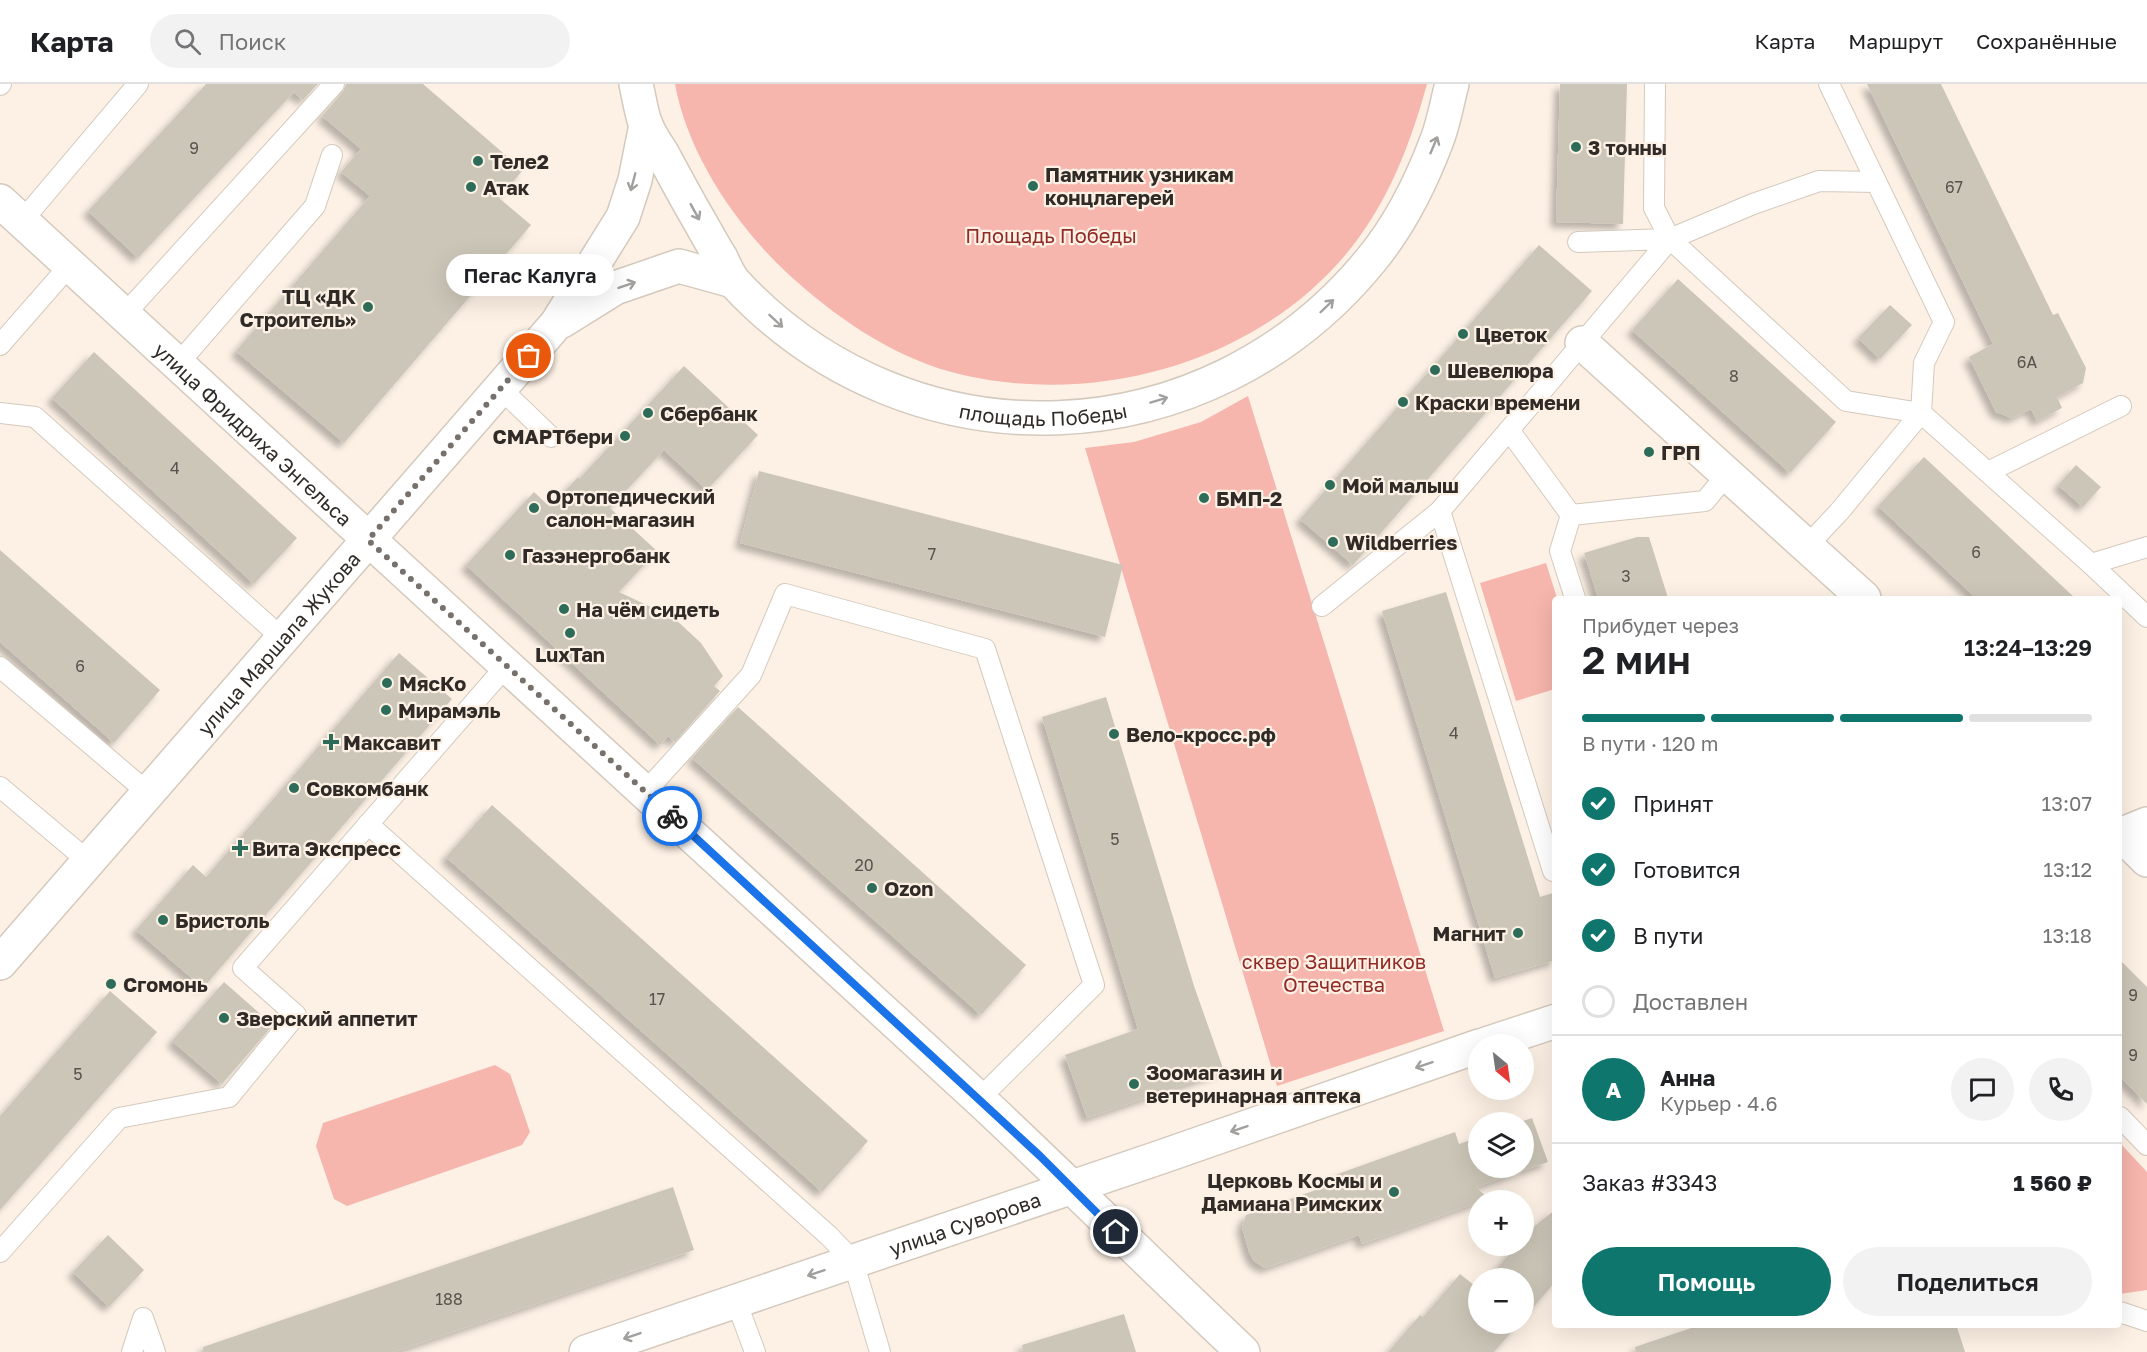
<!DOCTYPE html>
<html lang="ru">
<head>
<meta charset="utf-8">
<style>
	body { margin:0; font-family:"Golos Text",sans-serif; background:#f2f2f2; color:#202124; height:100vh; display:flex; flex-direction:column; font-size:22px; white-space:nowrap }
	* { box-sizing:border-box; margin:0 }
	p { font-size:20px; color:#757577 }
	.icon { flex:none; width:33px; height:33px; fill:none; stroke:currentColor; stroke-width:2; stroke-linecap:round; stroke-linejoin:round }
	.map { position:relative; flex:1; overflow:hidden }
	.sheet { position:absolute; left:1552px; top:512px; width:570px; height:732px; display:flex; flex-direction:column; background:#fff; border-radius:6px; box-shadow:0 6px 24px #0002 }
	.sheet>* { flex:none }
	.needle { width:39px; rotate:151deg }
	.fabs { position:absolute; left:1468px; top:950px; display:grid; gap:12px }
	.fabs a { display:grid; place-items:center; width:66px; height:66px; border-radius:50%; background:#fff; box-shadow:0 6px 24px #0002; font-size:30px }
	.pin { position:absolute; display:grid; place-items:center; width:51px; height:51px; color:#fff; margin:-26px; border:3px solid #fff; border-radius:50%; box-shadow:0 2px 6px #0007 }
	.courier { position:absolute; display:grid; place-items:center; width:60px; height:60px; margin:-30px; border:4px solid #1a73e8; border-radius:50%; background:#fff; color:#222; box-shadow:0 2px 8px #0007 }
	.bubble { position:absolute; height:42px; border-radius:21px; background:#fff; box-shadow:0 6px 24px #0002; font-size:20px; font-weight:600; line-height:42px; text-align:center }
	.overview em { font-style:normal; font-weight:600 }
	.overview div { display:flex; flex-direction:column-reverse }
	.overview { display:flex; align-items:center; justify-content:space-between; height:102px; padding:0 30px }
	h1 { font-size:39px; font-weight:600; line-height:45px }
	.bar { display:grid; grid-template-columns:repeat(4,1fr); gap:9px 6px; align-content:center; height:72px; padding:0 30px }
	.bar i { height:8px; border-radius:4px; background:#e0e0e0 }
	.bar .current { background:#0f766e }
	.bar p { grid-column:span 4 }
	.line { display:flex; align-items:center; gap:15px; padding:0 30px; border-top:2px solid #e0e0e0 }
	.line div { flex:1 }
	.round { display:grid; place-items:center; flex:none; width:63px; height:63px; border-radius:32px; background:#f2f2f2 }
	ol { padding:0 30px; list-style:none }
	li { display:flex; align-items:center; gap:18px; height:66px }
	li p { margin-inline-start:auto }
	li .icon { padding:6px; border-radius:50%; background:#0f766e; color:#fff; stroke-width:4 }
	li:last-child { color:#757577 }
	li i { width:33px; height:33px; border:3px solid #e0e0e0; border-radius:50% }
	.button { display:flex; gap:12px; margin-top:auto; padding:12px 30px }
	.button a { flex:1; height:69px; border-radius:36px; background:#0f766e; color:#fff; font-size:24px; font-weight:600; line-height:69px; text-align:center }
	.button a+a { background:#f2f2f2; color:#202124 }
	header { display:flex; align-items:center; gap:36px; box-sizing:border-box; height:84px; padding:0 30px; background:#fff; border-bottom:2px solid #e0e0e0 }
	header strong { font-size:28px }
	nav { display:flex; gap:33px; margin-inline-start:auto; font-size:21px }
	.search { width:420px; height:54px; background:#f2f2f2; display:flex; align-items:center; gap:15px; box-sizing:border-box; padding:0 21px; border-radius:33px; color:#757577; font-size:22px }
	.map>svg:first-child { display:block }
	.green { fill:#f6b5ad }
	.building { fill:#ccc6b8; filter:url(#shadow) }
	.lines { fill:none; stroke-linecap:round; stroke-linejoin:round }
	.lane-casing { stroke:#d4c9bd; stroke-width:22 }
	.street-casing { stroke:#d4c9bd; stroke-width:36 }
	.secondary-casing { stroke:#d4c9bd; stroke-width:36 }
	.primary-casing { stroke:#d4c9bd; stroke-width:36 }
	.lane { stroke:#fff; stroke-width:20 }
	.street { stroke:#fff; stroke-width:33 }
	.secondary { stroke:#fff; stroke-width:33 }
	.primary { stroke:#fff; stroke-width:33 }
	.oneway { stroke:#a2a09e }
	.done { stroke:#78706a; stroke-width:6; stroke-dasharray:0 10.8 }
	.route { stroke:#1a73e8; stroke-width:8 }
	.poi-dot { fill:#2d6c59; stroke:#fdf1e5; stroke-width:2 }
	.labels { text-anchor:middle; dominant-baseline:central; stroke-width:4.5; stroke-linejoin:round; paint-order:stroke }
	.number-label { font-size:16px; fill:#57524b }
	.poi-label { font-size:20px; font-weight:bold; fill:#302b27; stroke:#fdf1e5; text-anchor:start }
	.park-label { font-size:20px; fill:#922a26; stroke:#fdf1e5 }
	.street-label { font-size:20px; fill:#302b27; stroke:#fdf1e5 }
</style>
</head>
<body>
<header>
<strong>Карта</strong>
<div class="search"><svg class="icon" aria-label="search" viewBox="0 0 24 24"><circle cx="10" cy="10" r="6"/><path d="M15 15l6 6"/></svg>Поиск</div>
<nav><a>Карта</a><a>Маршрут</a><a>Сохранённые</a></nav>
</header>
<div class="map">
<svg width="2147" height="1268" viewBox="0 0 2147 1268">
	<defs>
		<filter id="shadow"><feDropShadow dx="-5.5" dy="5.5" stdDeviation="3" flood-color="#0004"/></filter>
	</defs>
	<rect width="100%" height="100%" fill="#fdf1e5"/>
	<!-- green -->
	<g class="green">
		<path d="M 675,0 L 1427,0 C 1412,54 1393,106 1360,152 C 1273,273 1106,324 963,291 C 901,277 843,239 796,197 C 741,149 688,73 675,0 Z"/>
		<polygon points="1248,312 1444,947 1277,1002 1085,364 1134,358 1201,338"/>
		<polygon points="1546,479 1557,514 1555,605 1516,617 1480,499"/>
		<polygon points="495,981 510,990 530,1048 522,1061 347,1122 334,1115 316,1062 323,1039"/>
		<polygon points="2120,1059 2147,1088 2147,1206 2120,1210"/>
	</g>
	<!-- building -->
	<g class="building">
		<polygon points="206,0 318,0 303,16 294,8 138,174 88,127"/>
		<polygon points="346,0 423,0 523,86 499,114 531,141 344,359 236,267 370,112 341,88 361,65 322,32 343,8"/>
		<polygon points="1560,0 1627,0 1623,140 1556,138"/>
		<polygon points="1867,0 1941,0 2053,231 2058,229 2086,284 2083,299 2057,313 2062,324 2037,337 2031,325 2012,334 1996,328 1969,273 1993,260"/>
		<polygon points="1539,161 1592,207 1353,481 1300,435"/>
		<polygon points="1678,195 1836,338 1790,389 1632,246"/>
		<polygon points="1890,221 1912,241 1880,275 1858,254"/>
		<polygon points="94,268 297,454 254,500 52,314"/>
		<polygon points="684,282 758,351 707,406 664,366 610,424 657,467 619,508 674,534 701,559 723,592 714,602 720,607 675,658 668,652 660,661 466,481 534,408 550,423 578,393 579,395"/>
		<polygon points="1924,373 2075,514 1976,514 1878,422"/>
		<polygon points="2076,381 2101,403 2083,423 2058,401"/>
		<polygon points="759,387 1123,481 1105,553 740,459"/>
		<polygon points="1637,453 1649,453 1668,514 1598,514 1584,469"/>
		<polygon points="0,466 160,606 114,659 0,558"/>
		<polygon points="1446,508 1540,813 1556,808 1556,876 1495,894 1382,527"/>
		<polygon points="399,569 452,615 203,904 136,846 193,781 206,793"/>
		<polygon points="1106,613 1194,902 1224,987 1087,1034 1065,971 1138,945 1042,633"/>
		<polygon points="738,623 1026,881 981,931 692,674"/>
		<polygon points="492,721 868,1057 822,1108 446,773"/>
		<polygon points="2120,876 2147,903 2147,1020 2120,993"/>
		<polygon points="224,898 273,941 222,1000 172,957"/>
		<polygon points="110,907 157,948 0,1126 0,1032"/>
		<polygon points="1532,1034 1548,1078 1476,1103 1489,1115 1479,1116 1479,1118 1362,1160 1359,1151 1265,1184 1254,1177 1249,1168 1242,1143 1246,1131 1338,1098 1335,1091 1455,1048 1459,1060 1479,1053 1479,1083 1524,1083 1524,1038 1520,1038"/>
		<polygon points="673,1103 694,1166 394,1268 203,1268 203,1263"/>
		<polygon points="1556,1125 1556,1197 1524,1234 1524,1194 1489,1194 1517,1161 1524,1161 1524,1153 1530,1146"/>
		<polygon points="108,1151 144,1186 109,1223 73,1188"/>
		<polygon points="1460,1190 1479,1205 1479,1239 1519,1239 1494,1268 1388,1268 1420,1231 1423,1233"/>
		<polygon points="1124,1230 1136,1268 1023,1268 1022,1261"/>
		<polygon points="1703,1240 1956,1240 1965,1268 1636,1268 1635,1263"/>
	</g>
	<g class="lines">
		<!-- lane casing -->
		<g class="lane-casing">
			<g id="lane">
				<polyline points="1655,0 1654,124 1670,155"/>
				<polyline points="0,1 1,0"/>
				<polyline points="1876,98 1819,97 1753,120 1670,155 1846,317 1921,329 2091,480"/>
				<polyline points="22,137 138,0"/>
				<polyline points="124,231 334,0"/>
				<polyline points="0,261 70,181"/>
				<polyline points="177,281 315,122 332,71"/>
				<polyline points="500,304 551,353"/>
				<polyline points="0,329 35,333 282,554"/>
				<polyline points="1509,346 1670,155 1578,158"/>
				<polyline points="1988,388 2121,322"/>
				<polyline points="1571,431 1560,467 1575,514"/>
				<polyline points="1807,462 1839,428 1921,329 1924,279 1944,238 1829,0"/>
				<polyline points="2147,463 2091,480 2147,533"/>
				<polyline points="1322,522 1440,427"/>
				<polyline points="0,583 147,708"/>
				<polyline points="0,703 88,777"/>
				<polyline points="646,707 751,591 785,510 985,565 1094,901 979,1015"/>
				<polyline points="368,740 829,1152 853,1177 880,1268"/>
				<polyline points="1556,786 1553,787 1440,427 1509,346 1571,431 1705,417 1728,389"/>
				<polyline points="2120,1033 2147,1061"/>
				<polyline points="0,1168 119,1034 229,1013 296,931 243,884 507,581"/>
				<polyline points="736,1217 755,1268"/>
				<polyline points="2120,1228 2147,1237"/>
				<polyline points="132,1268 143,1234 155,1268"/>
			</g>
		</g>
		<!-- street casing -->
		<g class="street-casing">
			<g id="street">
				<polyline points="1582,259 1864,514"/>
				<polyline points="2120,749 2147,776"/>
			</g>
		</g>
		<!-- secondary casing -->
		<g class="secondary-casing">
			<g id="secondary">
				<path id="s1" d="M 0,117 C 325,418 654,714 979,1015 C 1068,1098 1154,1184 1243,1268"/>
				<polyline points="2120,751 2147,740"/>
				<polyline points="1486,960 1556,937"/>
				<path id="s2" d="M 586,1268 L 1161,1073 L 1479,962"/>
			</g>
		</g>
		<!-- primary casing -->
		<g class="primary-casing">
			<g id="primary">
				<path id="s3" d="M 636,0 C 639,13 641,27 645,39 C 649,50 656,60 662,69 C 672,88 682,106 692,124 C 702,141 711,158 721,174 C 725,183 729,192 735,199 C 912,389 1208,376 1371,176 C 1399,142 1422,96 1437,56 C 1444,38 1447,18 1452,0"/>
				<polyline points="562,237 615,204 679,182 733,197"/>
				<path id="s4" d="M 0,879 L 557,239 L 623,133 L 635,96 L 646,41"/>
			</g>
		</g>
		<!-- lane -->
		<use href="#lane" class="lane"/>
		<!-- street -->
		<use href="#street" class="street"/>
		<!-- secondary -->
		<use href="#secondary" class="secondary"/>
		<!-- primary -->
		<use href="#primary" class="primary"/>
	</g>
	<!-- one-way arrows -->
	<defs><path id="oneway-shaft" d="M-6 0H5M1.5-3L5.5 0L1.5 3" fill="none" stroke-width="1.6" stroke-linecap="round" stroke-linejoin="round" transform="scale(1.5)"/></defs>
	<g class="oneway">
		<use href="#oneway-shaft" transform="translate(1434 61) rotate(-67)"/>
		<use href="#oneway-shaft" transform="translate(633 98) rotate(105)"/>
		<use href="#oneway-shaft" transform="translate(695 128) rotate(61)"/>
		<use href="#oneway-shaft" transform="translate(627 201) rotate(-19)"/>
		<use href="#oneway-shaft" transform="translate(1327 222) rotate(-44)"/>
		<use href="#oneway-shaft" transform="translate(776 237) rotate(43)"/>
		<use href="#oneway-shaft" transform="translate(1159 316) rotate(-17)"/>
		<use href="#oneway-shaft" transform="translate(1424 981) rotate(161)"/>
		<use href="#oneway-shaft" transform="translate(1239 1045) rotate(161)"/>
		<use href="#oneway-shaft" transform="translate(816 1189) rotate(161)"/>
		<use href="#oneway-shaft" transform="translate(632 1252) rotate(161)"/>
	</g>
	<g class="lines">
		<!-- done -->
		<polyline class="done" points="529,272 368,456 672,732"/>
		<!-- route -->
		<polyline class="route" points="672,732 1040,1072 1116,1148"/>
	</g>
	<!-- markers -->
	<g class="poi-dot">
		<circle cx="1576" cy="63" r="6"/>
		<circle cx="478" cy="77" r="6"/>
		<circle cx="1033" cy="102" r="6"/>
		<circle cx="471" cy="103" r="6"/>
		<circle cx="368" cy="223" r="6"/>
		<circle cx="1463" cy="250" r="6"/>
		<circle cx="1435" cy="286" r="6"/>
		<circle cx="1403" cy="318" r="6"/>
		<circle cx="648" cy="329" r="6"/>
		<circle cx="625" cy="352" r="6"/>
		<circle cx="1649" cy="368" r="6"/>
		<circle cx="1330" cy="401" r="6"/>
		<circle cx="1204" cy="414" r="6"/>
		<circle cx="534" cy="424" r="6"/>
		<circle cx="1333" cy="458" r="6"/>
		<circle cx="510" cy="471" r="6"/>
		<circle cx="564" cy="525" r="6"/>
		<circle cx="570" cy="549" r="6"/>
		<circle cx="387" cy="599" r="6"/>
		<circle cx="386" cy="626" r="6"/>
		<circle cx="1114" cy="650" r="6"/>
		<path d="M328 649h6v6h6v6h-6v6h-6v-6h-6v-6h6z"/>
		<circle cx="294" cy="704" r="6"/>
		<path d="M237 755h6v6h6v6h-6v6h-6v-6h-6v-6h6z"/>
		<circle cx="872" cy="804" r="6"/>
		<circle cx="163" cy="836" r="6"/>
		<circle cx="1518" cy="849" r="6"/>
		<circle cx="111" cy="900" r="6"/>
		<circle cx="224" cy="934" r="6"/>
		<circle cx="1134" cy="1000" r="6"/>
		<circle cx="1394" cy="1108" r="6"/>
	</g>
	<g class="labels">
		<!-- number labels -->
		<g class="number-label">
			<text x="194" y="64">9</text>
			<text x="1954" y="103">67</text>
			<text x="2027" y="278">6А</text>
			<text x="1734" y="292">8</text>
			<text x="175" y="384">4</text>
			<text x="1976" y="468">6</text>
			<text x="932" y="470">7</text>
			<text x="1626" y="492">3</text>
			<text x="80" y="582">6</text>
			<text x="1454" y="649">4</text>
			<text x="1115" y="755">5</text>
			<text x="864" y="781">20</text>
			<text x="2133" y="911">9</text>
			<text x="657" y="915">17</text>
			<text x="2133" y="971">9</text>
			<text x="78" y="990">5</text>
			<text x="449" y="1215">188</text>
		</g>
		<!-- poi labels -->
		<g class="poi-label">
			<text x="1588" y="63">3 тонны</text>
			<text x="490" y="77">Теле2</text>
			<text x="1045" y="90">Памятник узникам<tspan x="1045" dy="23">концлагерей</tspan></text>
			<text x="483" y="103">Атак</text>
			<text x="356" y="212" text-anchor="end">ТЦ «ДК<tspan x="356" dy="23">Строитель»</tspan></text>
			<text x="1475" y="250">Цветок</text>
			<text x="1447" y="286">Шевелюра</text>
			<text x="1415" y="318">Краски времени</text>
			<text x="660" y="329">Сбербанк</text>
			<text x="613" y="352" text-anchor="end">СМАРТбери</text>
			<text x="1661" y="368">ГРП</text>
			<text x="1342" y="401">Мой малыш</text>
			<text x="546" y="412">Ортопедический<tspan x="546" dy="23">салон-магазин</tspan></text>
			<text x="1216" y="414">БМП-2</text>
			<text x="1345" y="458">Wildberries</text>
			<text x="522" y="471">Газэнергобанк</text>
			<text x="576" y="525">На чём сидеть</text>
			<text x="570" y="570" text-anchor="middle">LuxTan</text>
			<text x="399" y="599">МясКо</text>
			<text x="398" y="626">Мирамэль</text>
			<text x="1126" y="650">Вело-кросс.рф</text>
			<text x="343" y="658">Максавит</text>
			<text x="306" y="704">Совкомбанк</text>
			<text x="252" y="764">Вита Экспресс</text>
			<text x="884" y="804">Ozon</text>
			<text x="175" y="836">Бристоль</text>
			<text x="1506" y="849" text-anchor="end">Магнит</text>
			<text x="123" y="900">Сгомонь</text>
			<text x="236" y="934">Зверский аппетит</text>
			<text x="1146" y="988">Зоомагазин и<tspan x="1146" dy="23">ветеринарная аптека</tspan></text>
			<text x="1382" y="1096" text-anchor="end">Церковь Космы и<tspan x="1382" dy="23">Дамиана Римских</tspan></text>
		</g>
		<!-- park labels -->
		<g class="park-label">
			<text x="1051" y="151">Площадь Победы</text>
			<text x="1334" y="877">сквер Защитников<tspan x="1334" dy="23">Отечества</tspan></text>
		</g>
		<!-- street labels -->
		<g class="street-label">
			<text stroke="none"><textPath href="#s3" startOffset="570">площадь Победы</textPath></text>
			<text stroke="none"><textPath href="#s1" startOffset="344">улица Фридриха Энгельса</textPath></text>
			<text stroke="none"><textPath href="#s4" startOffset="424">улица Маршала Жукова</textPath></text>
			<text stroke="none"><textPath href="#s2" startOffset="400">улица Суворова</textPath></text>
		</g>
	</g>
</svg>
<div class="fabs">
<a><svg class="needle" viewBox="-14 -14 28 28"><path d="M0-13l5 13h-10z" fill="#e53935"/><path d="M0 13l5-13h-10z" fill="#757577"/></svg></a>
<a><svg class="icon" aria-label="layers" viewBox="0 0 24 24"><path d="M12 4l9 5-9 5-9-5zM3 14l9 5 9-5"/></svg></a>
<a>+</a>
<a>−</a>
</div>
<div class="pin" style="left:529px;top:272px;background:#ea580c"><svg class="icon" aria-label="bag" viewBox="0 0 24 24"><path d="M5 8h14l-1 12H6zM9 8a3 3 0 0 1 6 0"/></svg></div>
<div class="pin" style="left:1116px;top:1148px;background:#1f2937"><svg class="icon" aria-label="home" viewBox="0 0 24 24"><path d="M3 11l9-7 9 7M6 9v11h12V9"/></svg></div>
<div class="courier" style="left:672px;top:732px"><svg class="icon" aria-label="bike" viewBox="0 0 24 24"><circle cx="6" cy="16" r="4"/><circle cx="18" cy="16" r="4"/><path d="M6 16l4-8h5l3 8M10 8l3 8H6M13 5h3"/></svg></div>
<div class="bubble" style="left:446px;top:170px;width:168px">Пегас Калуга</div>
<section class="sheet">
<div class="overview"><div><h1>2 мин</h1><p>Прибудет через</p></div><em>13:24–13:29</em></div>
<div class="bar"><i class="current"></i><i class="current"></i><i class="current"></i><i></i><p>В пути · 120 m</p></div>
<ol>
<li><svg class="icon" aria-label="check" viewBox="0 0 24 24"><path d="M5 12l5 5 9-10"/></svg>Принят<p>13:07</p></li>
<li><svg class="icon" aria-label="check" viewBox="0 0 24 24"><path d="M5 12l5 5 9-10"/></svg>Готовится<p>13:12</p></li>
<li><svg class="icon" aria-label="check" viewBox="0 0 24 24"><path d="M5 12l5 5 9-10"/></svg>В пути<p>13:18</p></li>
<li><i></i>Доставлен</li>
</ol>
<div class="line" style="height:108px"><b class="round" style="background:#0f766e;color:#fff">А</b><div><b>Анна</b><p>Курьер · 4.6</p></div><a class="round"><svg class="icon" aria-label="chat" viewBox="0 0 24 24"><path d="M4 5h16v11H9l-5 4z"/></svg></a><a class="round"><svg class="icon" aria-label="phone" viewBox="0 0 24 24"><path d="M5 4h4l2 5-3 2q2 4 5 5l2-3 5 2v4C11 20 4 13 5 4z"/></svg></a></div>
<div class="line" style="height:78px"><div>Заказ #3343</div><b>1 560 ₽</b></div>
<div class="button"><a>Помощь</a><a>Поделиться</a></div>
</section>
</div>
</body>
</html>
